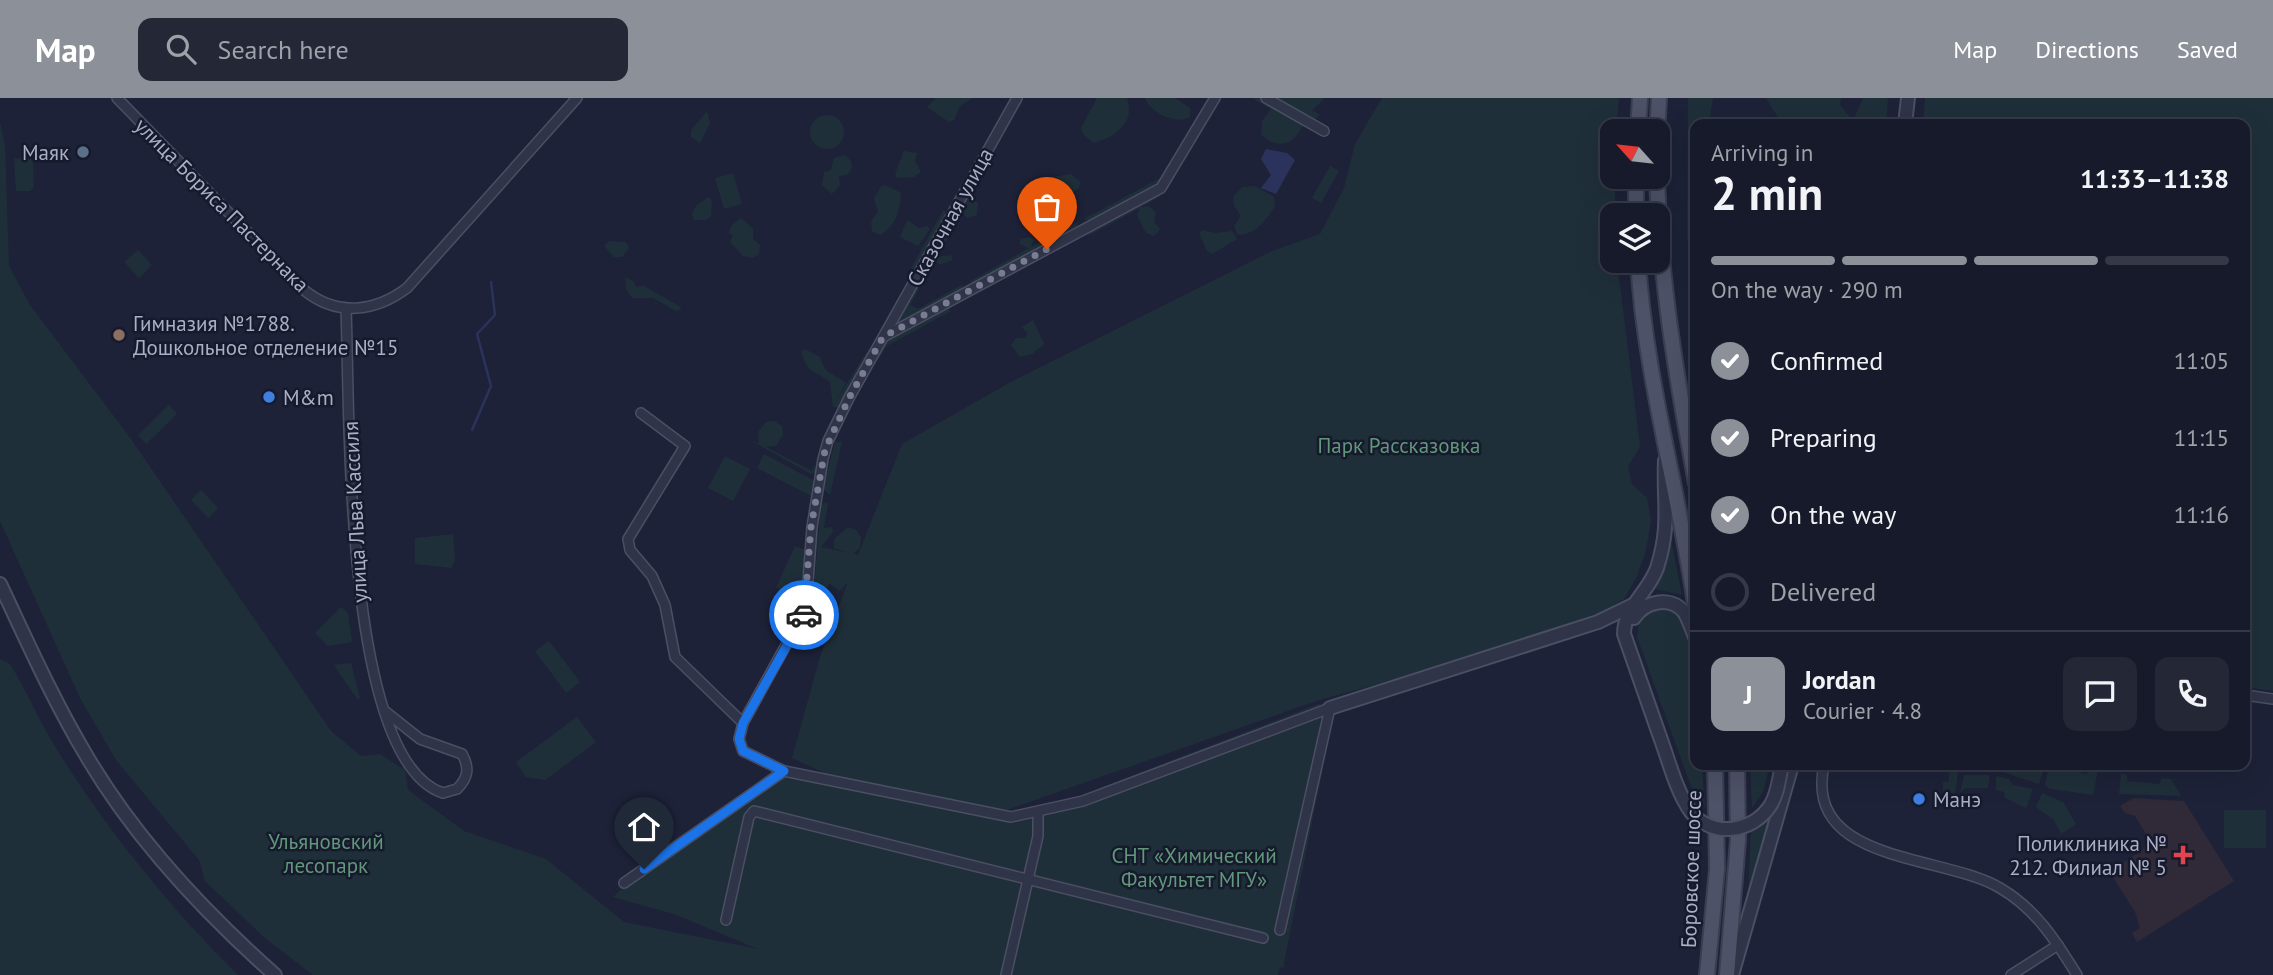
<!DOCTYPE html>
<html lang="en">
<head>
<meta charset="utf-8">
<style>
	body { margin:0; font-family:"PT Sans",sans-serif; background:#232736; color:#f1f3f6; height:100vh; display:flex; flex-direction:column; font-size:26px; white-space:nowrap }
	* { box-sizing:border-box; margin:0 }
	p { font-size:23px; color:#9ea1a8 }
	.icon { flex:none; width:38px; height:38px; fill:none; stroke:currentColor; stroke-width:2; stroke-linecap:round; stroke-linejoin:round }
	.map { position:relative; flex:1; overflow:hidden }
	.sheet { position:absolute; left:1690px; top:21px; width:560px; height:651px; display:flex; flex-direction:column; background:#161a2a; border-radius:14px; box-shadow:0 7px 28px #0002,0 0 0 2px #353847 }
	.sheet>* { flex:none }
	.needle { width:46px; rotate:297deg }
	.controls { position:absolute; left:1600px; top:21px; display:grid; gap:14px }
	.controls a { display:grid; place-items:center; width:70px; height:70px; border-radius:14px; background:#161a2a; box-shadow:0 7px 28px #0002,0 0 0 2px #353847; font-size:35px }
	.pin { position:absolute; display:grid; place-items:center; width:60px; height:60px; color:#fff; margin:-72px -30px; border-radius:50% 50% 50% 0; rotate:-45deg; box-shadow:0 0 7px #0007 }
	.pin .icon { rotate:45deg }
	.courier { position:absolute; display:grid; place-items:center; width:70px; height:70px; margin:-35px; border:5px solid #1a73e8; border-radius:50%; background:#fff; color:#222; box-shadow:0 2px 9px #0007 }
	.summary em { font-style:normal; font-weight:700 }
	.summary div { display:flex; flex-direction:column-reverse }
	.summary { display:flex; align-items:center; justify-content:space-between; height:119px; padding:0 21px }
	h1 { font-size:46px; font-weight:700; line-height:52px }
	.bar { display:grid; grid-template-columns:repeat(4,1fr); gap:10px 7px; align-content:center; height:84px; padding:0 21px }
	.bar i { height:9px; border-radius:5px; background:#353847 }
	.bar .on { background:#8c9099 }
	.bar p { grid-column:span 4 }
	.line { display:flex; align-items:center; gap:18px; padding:0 21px; border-top:2px solid #353847 }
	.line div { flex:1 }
	.round { display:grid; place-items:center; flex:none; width:74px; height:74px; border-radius:14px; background:#232736 }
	ol { padding:0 21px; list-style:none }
	li { display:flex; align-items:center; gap:21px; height:77px }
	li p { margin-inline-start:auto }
	li .icon { padding:7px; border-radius:50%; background:#8c9099; color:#fff; stroke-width:4 }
	li:last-child { color:#9ea1a8 }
	li i { width:38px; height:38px; border:4px solid #353847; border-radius:50% }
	header { display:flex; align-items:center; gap:42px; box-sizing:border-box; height:98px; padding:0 35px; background:#8c9099; color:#fff }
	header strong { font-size:33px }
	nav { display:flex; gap:38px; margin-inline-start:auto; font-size:24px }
	.search { width:490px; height:63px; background:#232736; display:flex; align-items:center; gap:18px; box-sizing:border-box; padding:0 24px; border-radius:14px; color:#9ea1a8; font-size:26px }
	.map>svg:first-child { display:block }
	.medical { fill:#2f2938 }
	.green { fill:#1f2f39 }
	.water { fill:#2b335c }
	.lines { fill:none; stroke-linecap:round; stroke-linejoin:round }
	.stream { stroke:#2b335c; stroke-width:2.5 }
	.minor-casing { stroke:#4b4f63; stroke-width:12 }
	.tertiary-casing { stroke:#4b4f63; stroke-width:16 }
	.primary-casing { stroke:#3a3e51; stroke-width:18 }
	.minor { stroke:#303448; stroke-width:9 }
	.tertiary { stroke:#303448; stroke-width:12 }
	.primary { stroke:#4e5268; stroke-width:14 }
	.tertiary-bridge-casing { stroke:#4b4f63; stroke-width:16; stroke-linecap:butt }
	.tertiary-bridge { stroke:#303448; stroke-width:12 }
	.done { stroke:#797d94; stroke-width:7; stroke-dasharray:0 12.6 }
	.route { stroke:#1a73e8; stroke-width:9 }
	.service-dot { fill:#5c6f8a; stroke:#161a2c; stroke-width:2.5 }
	.education-dot { fill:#8d6e63; stroke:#161a2c; stroke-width:2.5 }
	.shop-dot { fill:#3f7fe0; stroke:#161a2c; stroke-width:2.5 }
	.health-dot { fill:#e0444e; stroke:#161a2c; stroke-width:2.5 }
	.labels { text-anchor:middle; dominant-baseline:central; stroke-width:5; stroke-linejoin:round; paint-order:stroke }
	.poi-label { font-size:21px; fill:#aaaec6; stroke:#161a2c; text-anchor:start }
	.street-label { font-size:21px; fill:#aaaec6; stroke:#161a2c }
	.park-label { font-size:21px; fill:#60987a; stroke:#161a2c }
</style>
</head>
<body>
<header>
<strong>Map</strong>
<div class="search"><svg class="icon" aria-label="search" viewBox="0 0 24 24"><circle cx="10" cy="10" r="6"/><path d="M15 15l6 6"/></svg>Search here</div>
<nav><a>Map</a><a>Directions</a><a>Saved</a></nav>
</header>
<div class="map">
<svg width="2273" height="877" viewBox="0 0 2273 877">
	<rect width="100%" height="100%" fill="#1d2238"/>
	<!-- medical -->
	<polygon class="medical" points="2133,700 2184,703 2234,783 2137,844 2132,835 2140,830 2135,814 2109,773 2143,752 2145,746 2146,736 2135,718 2125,715 2120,708"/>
	<!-- green -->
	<g class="green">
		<polygon points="936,0 973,0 960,8 954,22 949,24 927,9"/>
		<path d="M 1097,0 L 1127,0 C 1136,25 1114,39 1094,45 L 1083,36 L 1081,30 Z"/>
		<path d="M 1145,0 L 1175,0 L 1190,10 L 1190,19 C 1176,27 1151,15 1145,0 Z"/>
		<path d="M 1252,0 L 1259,0 L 1322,37 L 1302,28 C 1294,48 1276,52 1261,36 L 1262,23 L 1271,11 Z"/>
		<polygon points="1274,0 1325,0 1312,12 1320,17 1315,21"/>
		<polygon points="1382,0 1619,0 1616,33 1612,33 1616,117 1612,117 1612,163 1617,163 1640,349 1628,368 1632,386 1647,400 1651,423 1646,452 1637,478 1624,501 1594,518 1462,563 1319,602 1004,713 833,679 792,660 820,559 848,484 839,493 829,485 822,506 813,503 821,406 828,404 824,430 832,429 833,434 821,449 850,455 834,450 834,441 848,429 856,432 861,439 860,449 854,455 858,457 902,346 1009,285 1272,153 1320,136 1344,90 1355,46"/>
		<polygon points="1688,0 1713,0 1709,26 1696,26 1696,148 1687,142"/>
		<polygon points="1766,0 1841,0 1840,7 1853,23 1863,0 1888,0 1886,26 1830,26 1815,21 1811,26 1782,26"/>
		<polygon points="1925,0 2273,0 2273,593 2245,589 2245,26 1923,26"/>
		<polygon points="707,13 710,25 700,45 691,39 691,32"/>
		<circle cx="827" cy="34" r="17"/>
		<polygon points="0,24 5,48 9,168 30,207 131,341 331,633 361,658 380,656 405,672 408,692 464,733 546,761 624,824 758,851 674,816 613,799 628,785 785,678 1016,722 1318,606 1335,609 1283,870 1280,869 1278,877 313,877 265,840 205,783 199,762 116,662 80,600 0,423"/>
		<polygon points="904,53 917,55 915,63 921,74 914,79 897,80 895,76"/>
		<polygon points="845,57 851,63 852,70 847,77 839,78 840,87 832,96 822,87 824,74 831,72 834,60"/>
		<polygon points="29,59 33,64 34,88 30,93 16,93 14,61"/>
		<polygon points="1167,67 1162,85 1091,123 1084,121 1160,80"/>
		<polygon points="1330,68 1339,73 1321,105 1312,100"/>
		<polygon points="733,75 742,106 724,111 715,80"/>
		<polygon points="1071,76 1080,84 1079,90 1071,96 1051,85 1051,79"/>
		<path d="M 885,87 L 901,95 C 900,112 896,128 880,137 L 872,133 L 871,124 L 878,113 L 874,101 L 881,88 Z"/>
		<path d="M 1255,88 L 1274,99 L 1275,108 C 1266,122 1256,137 1238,137 L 1234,128 L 1241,118 L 1234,108 L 1233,98 L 1243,89 Z"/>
		<polygon points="1157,97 1161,98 1141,109 1149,108 1156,115 1154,124 1160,131 1154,138 1146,135 1137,117 1140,110 1088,138 1090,133"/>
		<polygon points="708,99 712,103 711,118 706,122 694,122 692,116 696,108"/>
		<polygon points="966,99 970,99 968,104 973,101 978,105 977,117 967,120 962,114 937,159 951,157 953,162 939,167 935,162 910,207 918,211 963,186 962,192 896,228"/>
		<polygon points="1058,108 1063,111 1057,122 1045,129 1036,117 1040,112"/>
		<polygon points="944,111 946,118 917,171 910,172"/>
		<polygon points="741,120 753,131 753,141 760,147 759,156 753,160 743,158 730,144 733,137 729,135 731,128"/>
		<polygon points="907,122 919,130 927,128 930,131 918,148 900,139"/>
		<polygon points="1078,124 1076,131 974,186 970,183 1029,150 1019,146 1021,141 1029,139 1034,142 1031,149"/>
		<polygon points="1203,132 1216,135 1232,133 1237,141 1212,156 1207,153 1199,135"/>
		<polygon points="609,143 626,144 629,150 622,159 614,159 604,148"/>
		<polygon points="138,152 152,167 139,180 124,164"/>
		<polygon points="625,179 633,183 636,189 644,188 681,209 680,212 676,213 653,200 632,200 626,191"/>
		<polygon points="947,211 951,213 887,248 875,266 886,244"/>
		<polygon points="1033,222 1044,246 1032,256 1020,259 1011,247 1016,240 1026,240 1027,235 1022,229"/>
		<path d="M 805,251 L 820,259 C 826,279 831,273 846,285 L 835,305 L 867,253 L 867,259 L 838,309 L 833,309 L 830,284 C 812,270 809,278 801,253 Z"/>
		<polygon points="169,307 177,316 146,346 138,337"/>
		<polygon points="774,323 782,328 783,337 776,348 766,349 812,373 815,366 815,375 811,376 734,333 759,346 758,334 766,324"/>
		<polygon points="835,344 842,344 830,397 823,391"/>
		<polygon points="764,356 813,382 811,398 757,370"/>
		<polygon points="725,358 750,371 733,403 708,390"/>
		<polygon points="201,392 218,410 208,420 191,402"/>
		<polygon points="453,436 455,462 451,470 415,466 415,440"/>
		<polygon points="1670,446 1672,447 1682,497 1655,491"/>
		<polygon points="795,448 806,452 801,500 776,490"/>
		<path d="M 1657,507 L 1677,512 C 1703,556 1696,618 1696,667 L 1702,667 L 1705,710 L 1692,691 L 1637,539 L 1640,519 Z"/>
		<polygon points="341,509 348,515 352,544 328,548 315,535"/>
		<polygon points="549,543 580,584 566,595 535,553"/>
		<path d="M 0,561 L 10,566 C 28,595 41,627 59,655 C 110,736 170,810 238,877 L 0,877 Z"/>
		<polygon points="351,565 360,600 357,601 334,567"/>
		<polygon points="577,619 596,644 545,682 526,679 516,664"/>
		<polygon points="1750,667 1770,667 1763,694 1752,710"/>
		<polygon points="1943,667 1957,667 1959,670 1955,696 1943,693 1943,684 1949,684 1949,668"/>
		<polygon points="1997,667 2045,667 2039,686 1996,672"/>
		<polygon points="2049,667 2087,676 2088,671 2098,672 2093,697 2050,691 2045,687"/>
		<polygon points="2121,675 2127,677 2127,683 2160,686 2161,680 2171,681 2181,698 2119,696"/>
		<polygon points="1964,677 1990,677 1988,690 1965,690 1960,695"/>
		<polygon points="1996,678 2009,681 2013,687 2033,691 2026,710 2005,700 2004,694 1996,692"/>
		<polygon points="2042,695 2063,704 2076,726 2061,736 2054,722 2036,709"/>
		<polygon points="1775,707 1748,800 1751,730"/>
		<rect x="2224" y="712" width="42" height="38"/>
	</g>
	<!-- water -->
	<polygon class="water" points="1266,51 1287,55 1295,62 1276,96 1261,90 1271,77 1261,61"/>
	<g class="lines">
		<!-- stream -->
		<polyline class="stream" points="472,332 491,288 477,236 495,217 491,184"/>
		<!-- minor casing -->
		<g class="minor-casing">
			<g id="minor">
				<path d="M 117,0 L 304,192 C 337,219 375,214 407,190 L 577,0"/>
				<polyline points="1017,0 849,300 828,343 823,361 812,429 806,511 743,625 739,641 743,653 784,673 1011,719 1083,703 1330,610 1280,832"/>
				<polyline points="1266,0 1324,33"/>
				<path d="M 346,211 C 350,302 342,662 443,695 L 457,691 C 468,680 470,670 462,656 L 420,641 L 386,614"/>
				<polyline points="885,238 1161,90 1215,0"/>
				<polyline points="641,315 685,348 628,441 630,452 652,478 665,507 675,559 743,625"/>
				<polyline points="2245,597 2273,601"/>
				<path d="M 1824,667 C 1803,766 1943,756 2000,790 C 2036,811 2056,843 2077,877"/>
				<polyline points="624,785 784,673"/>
				<polyline points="726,822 749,719 754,713 1263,840"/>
				<polyline points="1006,877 1038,738 1038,715"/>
				<polyline points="2011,877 2058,847"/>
			</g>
		</g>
		<!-- tertiary casing -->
		<g class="tertiary-casing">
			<g id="tertiary">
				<polyline points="1905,26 1908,0"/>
				<path d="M 0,486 C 27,543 53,602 86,657 C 135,741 203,813 275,877"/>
				<path d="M 1634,520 C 1644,504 1670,497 1684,514 C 1689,521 1692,533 1696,541"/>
				<polyline points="1330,610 1598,524 1633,507"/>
				<path d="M 1660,639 L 1624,536 C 1624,509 1648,495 1657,470 C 1671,426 1663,405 1665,363"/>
				<polyline points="1732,877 1792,667"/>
			</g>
		</g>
		<!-- primary casing -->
		<g class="primary-casing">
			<g id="primary">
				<polyline points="1638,33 1640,0"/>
				<polyline points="1657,37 1659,0"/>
				<polyline points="1636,79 1636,117"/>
				<path d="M 1657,79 C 1660,183 1677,283 1696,385"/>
				<path d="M 1638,163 C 1645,281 1680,396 1696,513"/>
				<polyline points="1707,877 1717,771 1715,667"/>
				<polyline points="1727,877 1738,742 1737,667"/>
			</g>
		</g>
		<!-- minor -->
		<use href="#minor" class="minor"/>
		<!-- tertiary -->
		<use href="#tertiary" class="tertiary"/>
		<!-- primary -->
		<use href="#primary" class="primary"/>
		<!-- tertiary-bridge casing -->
		<g class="tertiary-bridge-casing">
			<path id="tertiary-bridge" d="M 1660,639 C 1669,663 1676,693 1691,714 C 1712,740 1752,735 1770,708 C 1778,696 1779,680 1782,667"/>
		</g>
		<!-- tertiary-bridge -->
		<use href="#tertiary-bridge" class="tertiary-bridge"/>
	</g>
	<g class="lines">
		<!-- done -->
		<polyline class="done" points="804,517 811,429 825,352 849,300 883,239 1047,151"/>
		<!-- route -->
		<polyline class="route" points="644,771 784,673 743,653 739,641 743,625 804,517"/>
	</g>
	<!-- markers -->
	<circle class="service-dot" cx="83" cy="54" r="7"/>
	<circle class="education-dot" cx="119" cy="237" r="7"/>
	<g class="shop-dot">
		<circle cx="269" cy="299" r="7"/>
		<circle cx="1919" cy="701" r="7"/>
	</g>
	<path class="health-dot" d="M2179.5 746.5h7v7h7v7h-7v7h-7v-7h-7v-7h7z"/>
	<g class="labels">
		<!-- poi labels -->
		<g class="poi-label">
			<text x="69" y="54" text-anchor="end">Маяк</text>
			<text x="133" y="225">Гимназия №1788.<tspan x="133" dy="24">Дошкольное отделение №15</tspan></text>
			<text x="283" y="299">M&amp;m</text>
			<text x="1933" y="701">Манэ</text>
			<text x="2167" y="745" text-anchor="end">Поликлиника №<tspan x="2167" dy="24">212. Филиал № 5</tspan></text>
		</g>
		<!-- street labels -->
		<g class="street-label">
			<text transform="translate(222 107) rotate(45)">улица Бориса Пастернака</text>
			<text transform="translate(950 119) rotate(-61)">Сказочная улица</text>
			<text transform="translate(355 414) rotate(-93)">улица Льва Кассиля</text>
			<text transform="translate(1691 771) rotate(-88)">Боровское шоссе</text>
		</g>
		<!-- park labels -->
		<g class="park-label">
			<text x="1399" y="347">Парк Рассказовка</text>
			<text x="326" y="743">Ульяновский<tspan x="326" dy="24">лесопарк</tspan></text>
			<text x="1194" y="757">СНТ «Химический<tspan x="1194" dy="24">Факультет МГУ»</tspan></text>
		</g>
	</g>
</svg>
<div class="controls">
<a><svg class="needle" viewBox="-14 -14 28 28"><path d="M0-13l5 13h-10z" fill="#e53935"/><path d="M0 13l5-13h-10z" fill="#9ea1a8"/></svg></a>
<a><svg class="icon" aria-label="layers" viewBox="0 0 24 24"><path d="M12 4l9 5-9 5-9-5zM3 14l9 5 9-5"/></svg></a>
</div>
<div class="pin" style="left:1047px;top:151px;background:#ea580c"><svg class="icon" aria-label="bag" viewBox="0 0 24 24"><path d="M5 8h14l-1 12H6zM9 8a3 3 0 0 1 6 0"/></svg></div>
<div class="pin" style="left:644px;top:771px;background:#1f2937"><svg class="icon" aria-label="home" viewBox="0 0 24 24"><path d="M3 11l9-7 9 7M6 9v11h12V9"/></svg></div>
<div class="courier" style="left:804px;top:517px"><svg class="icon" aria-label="car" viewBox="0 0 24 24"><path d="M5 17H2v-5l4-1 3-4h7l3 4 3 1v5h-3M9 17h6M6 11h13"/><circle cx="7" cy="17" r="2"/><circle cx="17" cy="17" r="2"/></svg></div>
<section class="sheet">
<div class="summary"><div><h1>2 min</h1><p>Arriving in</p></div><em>11:33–11:38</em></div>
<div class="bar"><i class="on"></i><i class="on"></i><i class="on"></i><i></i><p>On the way · 290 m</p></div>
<ol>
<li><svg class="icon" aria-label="check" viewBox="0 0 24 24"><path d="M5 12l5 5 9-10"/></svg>Confirmed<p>11:05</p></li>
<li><svg class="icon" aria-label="check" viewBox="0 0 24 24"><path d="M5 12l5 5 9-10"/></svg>Preparing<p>11:15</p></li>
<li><svg class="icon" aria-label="check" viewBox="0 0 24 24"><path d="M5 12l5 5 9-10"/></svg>On the way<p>11:16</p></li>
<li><i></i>Delivered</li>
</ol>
<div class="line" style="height:126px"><b class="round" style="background:#8c9099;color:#fff">J</b><div><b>Jordan</b><p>Courier · 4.8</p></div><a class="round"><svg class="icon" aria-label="chat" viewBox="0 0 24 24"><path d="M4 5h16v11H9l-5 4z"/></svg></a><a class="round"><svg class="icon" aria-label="phone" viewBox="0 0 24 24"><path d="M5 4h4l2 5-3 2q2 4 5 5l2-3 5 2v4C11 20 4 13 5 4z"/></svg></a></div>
</section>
</div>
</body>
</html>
